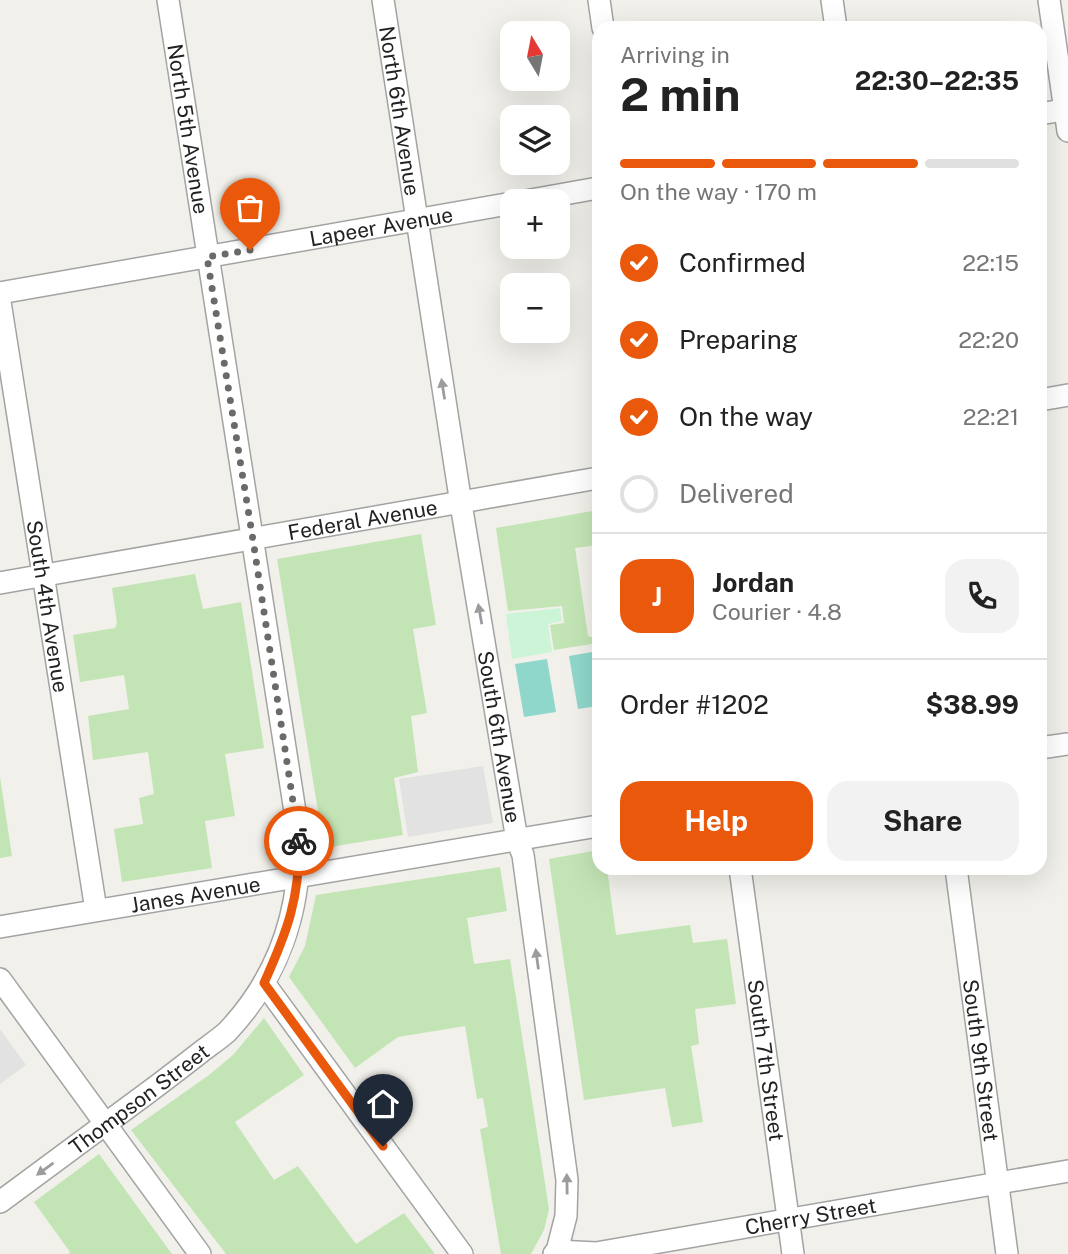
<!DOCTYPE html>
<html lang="en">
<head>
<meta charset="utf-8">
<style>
	body { margin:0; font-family:"Public Sans",sans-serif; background:#f2f2f2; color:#222; height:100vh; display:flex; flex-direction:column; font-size:26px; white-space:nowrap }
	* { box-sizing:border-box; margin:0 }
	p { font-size:23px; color:#767676 }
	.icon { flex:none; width:38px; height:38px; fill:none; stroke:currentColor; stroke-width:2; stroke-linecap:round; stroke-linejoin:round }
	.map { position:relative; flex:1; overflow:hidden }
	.side { position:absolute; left:592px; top:21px; width:455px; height:854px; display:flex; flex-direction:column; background:#fff; border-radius:21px; box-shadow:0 7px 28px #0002 }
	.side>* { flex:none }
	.needle { width:46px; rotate:350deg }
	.tools { position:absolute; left:500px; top:21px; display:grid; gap:14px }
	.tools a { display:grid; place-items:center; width:70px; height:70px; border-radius:14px; background:#fff; box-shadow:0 7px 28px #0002; font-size:35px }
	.pin { position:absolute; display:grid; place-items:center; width:60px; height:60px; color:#fff; margin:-72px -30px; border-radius:50% 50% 50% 0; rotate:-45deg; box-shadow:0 0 7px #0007 }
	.pin .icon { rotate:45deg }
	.courier { position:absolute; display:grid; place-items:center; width:70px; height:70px; margin:-35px; border:5px solid #ea580c; border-radius:50%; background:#fff; color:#222; box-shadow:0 2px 9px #0007 }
	.summary em { font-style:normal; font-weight:700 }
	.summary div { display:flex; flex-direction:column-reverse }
	.summary { display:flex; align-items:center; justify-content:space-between; height:119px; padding:0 28px }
	h1 { font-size:46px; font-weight:700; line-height:52px }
	.bar { display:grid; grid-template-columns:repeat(4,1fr); gap:10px 7px; align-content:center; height:84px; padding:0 28px }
	.bar i { height:9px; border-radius:5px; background:#e0e0e0 }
	.bar .on { background:#ea580c }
	.bar p { grid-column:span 4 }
	.line { display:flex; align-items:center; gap:18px; padding:0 28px; border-top:2px solid #e0e0e0 }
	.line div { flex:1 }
	.round { display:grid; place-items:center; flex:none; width:74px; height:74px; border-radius:21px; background:#f2f2f2 }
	ol { padding:0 28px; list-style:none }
	li { display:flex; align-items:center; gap:21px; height:77px }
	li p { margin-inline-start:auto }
	li .icon { padding:7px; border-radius:50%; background:#ea580c; color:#fff; stroke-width:4 }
	li:last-child { color:#767676 }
	li i { width:38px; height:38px; border:4px solid #e0e0e0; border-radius:50% }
	.cta { display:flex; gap:14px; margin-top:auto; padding:14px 28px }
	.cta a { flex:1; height:80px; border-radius:21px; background:#ea580c; color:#fff; font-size:28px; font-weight:700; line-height:80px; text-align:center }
	.cta a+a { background:#f2f2f2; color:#222 }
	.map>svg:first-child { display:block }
	.grass { fill:#c3e5b5 }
	.park { fill:#ccf5d8 }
	.pitch { fill:#90d7cb }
	.parking { fill:#e2e2e2 }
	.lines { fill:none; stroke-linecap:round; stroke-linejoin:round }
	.minor-casing { stroke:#a3a3a3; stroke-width:24 }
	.minor { stroke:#fff; stroke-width:21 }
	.oneway { fill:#9c9c9c }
	.done { stroke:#6a6a68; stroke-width:7; stroke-dasharray:0 12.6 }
	.route { stroke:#ea580c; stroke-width:9 }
	.labels { text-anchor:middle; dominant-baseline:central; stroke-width:5; stroke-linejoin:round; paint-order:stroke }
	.street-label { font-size:21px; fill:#222; stroke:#fff }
</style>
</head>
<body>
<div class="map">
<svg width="1068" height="1254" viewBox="0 0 1068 1254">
	<rect width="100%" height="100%" fill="#f1f0ea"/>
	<!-- grass -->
	<g class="grass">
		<polygon points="598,510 598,545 575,548 588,636 598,639 598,643 554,650 550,625 564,623 562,606 508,611 496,528"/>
		<polygon points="421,534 436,625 413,629 427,713 411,716 418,772 394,778 403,835 324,848 277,559"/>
		<polygon points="195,574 203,609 241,602 264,748 225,754 235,816 205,821 212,868 122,882 114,829 143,824 139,798 154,794 148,752 93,760 88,716 129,709 124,675 80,682 73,635 115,628 117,623 112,588"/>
		<polygon points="0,777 12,856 0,858"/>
		<polygon points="598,850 598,868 607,868 616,935 690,925 693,943 727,939 736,1004 695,1009 699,1044 691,1046 703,1122 672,1127 665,1088 584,1100 549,859"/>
		<polygon points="500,867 507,911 467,918 474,964 510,959 549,1209 544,1230 531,1254 501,1254 480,1129 488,1127 483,1098 477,1099 465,1026 398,1037 355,1068 289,977 305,946 316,895"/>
		<polygon points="264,1018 304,1075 235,1122 274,1180 298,1166 356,1244 404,1213 435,1254 226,1254 131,1130 209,1075 233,1055"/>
		<polygon points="99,1154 172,1254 68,1254 70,1252 34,1202"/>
	</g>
	<!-- park -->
	<polygon class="park" points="560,608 562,621 548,624 552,652 512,659 506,614"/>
	<!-- pitch -->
	<g class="pitch">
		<polygon points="598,651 598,706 578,709 569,656"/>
		<polygon points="547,659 556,712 524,717 515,664"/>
	</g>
	<!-- parking -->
	<g class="parking">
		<polygon points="483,766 493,823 408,837 399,779"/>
		<polygon points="0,1029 26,1065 0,1084"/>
	</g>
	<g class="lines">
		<!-- minor casing -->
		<g class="minor-casing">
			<g id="minor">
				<path id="s1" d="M 383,0 L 461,504 L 517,840 L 523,855 L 567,1180 L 566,1216 L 557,1251"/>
				<polyline points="599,0 603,28"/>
				<polyline points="832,0 836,28"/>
				<polyline points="1049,0 1068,131"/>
				<polyline points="1040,114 1068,109"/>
				<polyline points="525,201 598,188"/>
				<path id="s2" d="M 0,293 L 513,203"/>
				<path id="s3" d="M 0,302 L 96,910"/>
				<polyline points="1040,400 1068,395"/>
				<path id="s4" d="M 0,583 L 598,478"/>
				<polyline points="1040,748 1068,744"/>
				<path id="s5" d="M 740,868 L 793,1254"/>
				<path id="s6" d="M 956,868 L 1007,1254"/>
				<path id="s7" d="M 0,927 L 598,826"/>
				<polyline points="0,979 200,1254"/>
				<polyline points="264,983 462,1254"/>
				<path id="s8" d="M 0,1202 C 49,1166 98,1130 146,1094 C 165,1080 183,1066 201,1052 C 210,1045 219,1039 227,1032 C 278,978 301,911 299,837 L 168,0"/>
				<path id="s9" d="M 554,1254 L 557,1251 L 596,1253 L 1068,1171"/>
			</g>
		</g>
		<!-- minor -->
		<use href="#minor" class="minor"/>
	</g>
	<!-- one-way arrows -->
	<defs><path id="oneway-solid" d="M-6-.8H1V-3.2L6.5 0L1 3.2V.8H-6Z" transform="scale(1.75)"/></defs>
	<g class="oneway">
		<use href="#oneway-solid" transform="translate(443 389) rotate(-99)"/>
		<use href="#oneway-solid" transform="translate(480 614) rotate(-100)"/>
		<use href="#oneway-solid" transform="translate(537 959) rotate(-98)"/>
		<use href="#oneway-solid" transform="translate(45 1169) rotate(144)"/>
		<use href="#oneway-solid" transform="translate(567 1184) rotate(-91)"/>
	</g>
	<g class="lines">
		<!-- done -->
		<polyline class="done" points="250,250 207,257 253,540 299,841"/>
		<!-- route -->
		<path class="route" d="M 299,841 C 300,898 287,932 264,983 L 383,1146"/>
	</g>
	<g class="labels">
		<!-- street labels -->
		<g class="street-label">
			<text stroke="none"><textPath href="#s1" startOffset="112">North 6th Avenue</textPath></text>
			<text transform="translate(188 129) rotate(81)">North 5th Avenue</text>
			<text stroke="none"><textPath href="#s2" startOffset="387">Lapeer Avenue</textPath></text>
			<text stroke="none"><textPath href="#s4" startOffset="368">Federal Avenue</textPath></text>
			<text stroke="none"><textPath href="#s3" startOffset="308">South 4th Avenue</textPath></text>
			<text stroke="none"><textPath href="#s1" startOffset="746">South 6th Avenue</textPath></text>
			<text stroke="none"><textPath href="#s7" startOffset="198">Janes Avenue</textPath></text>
			<text stroke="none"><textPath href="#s5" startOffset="194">South 7th Street</textPath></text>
			<text stroke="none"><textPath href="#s6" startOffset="194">South 9th Street</textPath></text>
			<text stroke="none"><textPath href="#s8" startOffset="173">Thompson Street</textPath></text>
			<text stroke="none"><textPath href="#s9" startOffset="261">Cherry Street</textPath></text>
		</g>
	</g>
</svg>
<div class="tools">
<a><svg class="needle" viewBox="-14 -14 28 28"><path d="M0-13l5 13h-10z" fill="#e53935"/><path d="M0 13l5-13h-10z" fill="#767676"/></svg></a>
<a><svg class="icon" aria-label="layers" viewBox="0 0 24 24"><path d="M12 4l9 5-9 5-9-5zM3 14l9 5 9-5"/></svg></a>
<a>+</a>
<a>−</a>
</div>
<div class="pin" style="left:250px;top:250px;background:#ea580c"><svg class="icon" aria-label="bag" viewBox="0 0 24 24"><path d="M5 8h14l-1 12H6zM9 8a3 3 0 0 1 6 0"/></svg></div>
<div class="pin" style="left:383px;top:1146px;background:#1f2937"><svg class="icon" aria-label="home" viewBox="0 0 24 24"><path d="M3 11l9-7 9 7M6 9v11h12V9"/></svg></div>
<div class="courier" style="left:299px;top:841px"><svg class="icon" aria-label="bike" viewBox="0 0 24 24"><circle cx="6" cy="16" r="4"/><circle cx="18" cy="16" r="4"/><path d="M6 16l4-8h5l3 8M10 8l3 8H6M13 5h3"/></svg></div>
<section class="side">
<div class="summary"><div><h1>2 min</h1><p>Arriving in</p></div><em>22:30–22:35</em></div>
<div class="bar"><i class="on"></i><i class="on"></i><i class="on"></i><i></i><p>On the way · 170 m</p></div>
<ol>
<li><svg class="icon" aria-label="check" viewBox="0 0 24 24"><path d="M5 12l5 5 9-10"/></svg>Confirmed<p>22:15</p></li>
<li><svg class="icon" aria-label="check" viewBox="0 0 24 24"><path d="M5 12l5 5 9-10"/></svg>Preparing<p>22:20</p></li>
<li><svg class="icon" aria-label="check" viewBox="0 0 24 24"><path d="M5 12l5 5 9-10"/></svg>On the way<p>22:21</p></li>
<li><i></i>Delivered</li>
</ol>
<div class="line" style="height:126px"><b class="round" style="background:#ea580c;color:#fff">J</b><div><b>Jordan</b><p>Courier · 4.8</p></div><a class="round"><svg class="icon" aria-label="phone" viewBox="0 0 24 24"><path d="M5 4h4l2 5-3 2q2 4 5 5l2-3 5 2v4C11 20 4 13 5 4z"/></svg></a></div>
<div class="line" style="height:91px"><div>Order #1202</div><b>$38.99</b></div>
<div class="cta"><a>Help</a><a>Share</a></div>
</section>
</div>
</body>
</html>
